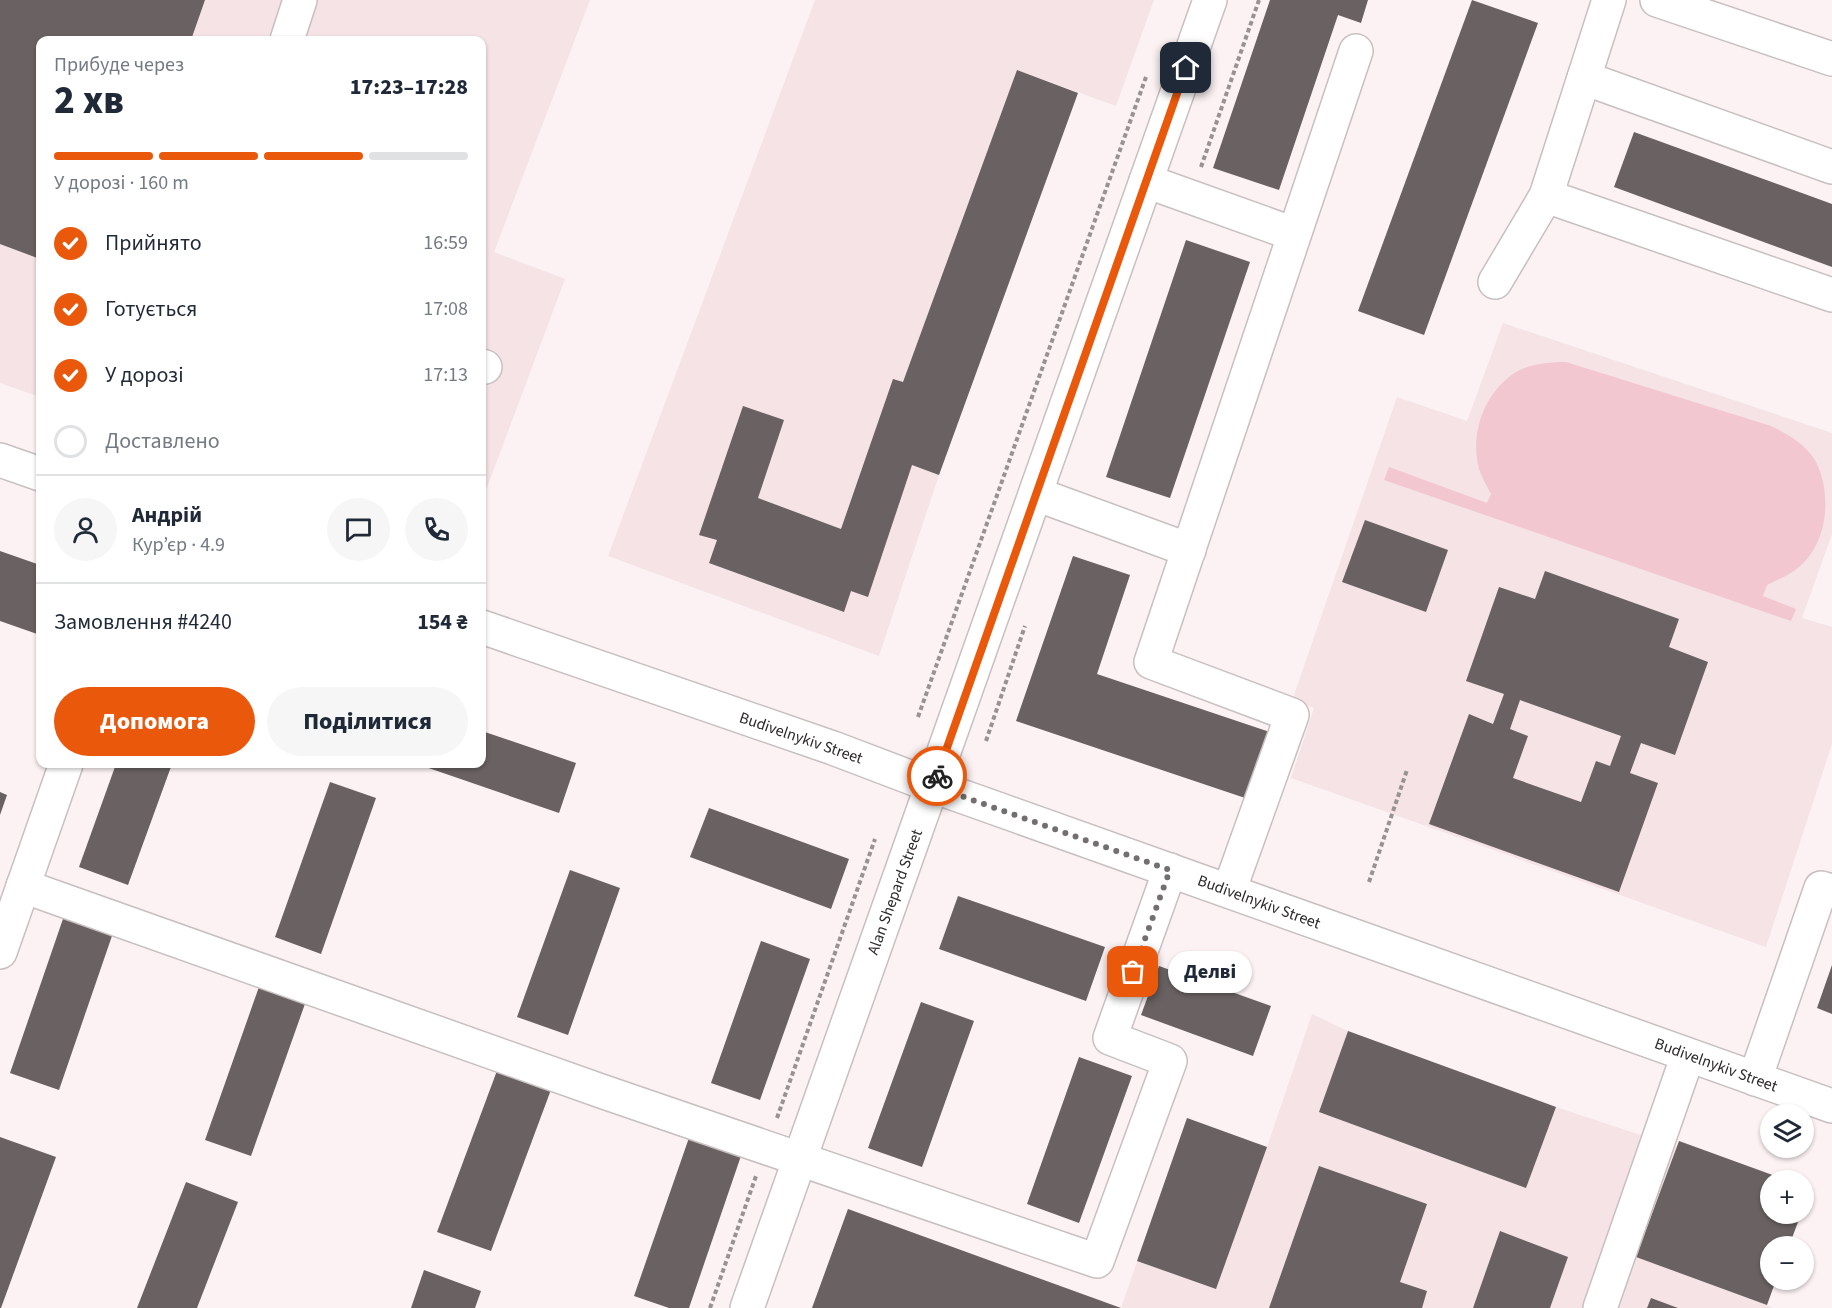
<!DOCTYPE html>
<html lang="uk">
<head>
<meta charset="utf-8">
<style>
	body { margin:0; font-family:"Source Sans 3",sans-serif; background:#f6f6f7; color:#1f2937; height:100vh; display:flex; flex-direction:column; font-size:22px; white-space:nowrap }
	* { box-sizing:border-box; margin:0 }
	p { font-size:20px; color:#747a83 }
	.icon { flex:none; width:33px; height:33px; fill:none; stroke:currentColor; stroke-width:2; stroke-linecap:round; stroke-linejoin:round }
	.map { position:relative; flex:1; overflow:hidden }
	.drawer { position:absolute; left:36px; top:36px; width:450px; height:732px; display:flex; flex-direction:column; background:#fff; border-radius:12px; box-shadow:0 2px 4px #0004 }
	.drawer>* { flex:none }
	.controls { position:absolute; left:1760px; top:1104px; display:grid; gap:12px }
	.controls a { display:grid; place-items:center; width:54px; height:54px; border-radius:50%; background:#fff; box-shadow:0 2px 4px #0004; font-size:30px }
	.pin { position:absolute; display:grid; place-items:center; width:51px; height:51px; color:#fff; margin:-26px; border-radius:12px; box-shadow:0 3px 9px #0006 }
	.courier { position:absolute; display:grid; place-items:center; width:60px; height:60px; margin:-30px; border:4px solid #ea580c; border-radius:50%; background:#fff; color:#222; box-shadow:0 2px 8px #0007 }
	.bubble { position:absolute; height:42px; border-radius:21px; background:#fff; box-shadow:0 2px 4px #0004; font-size:20px; font-weight:800; line-height:42px; text-align:center }
	.overview em { font-style:normal; font-weight:800 }
	.overview div { display:flex; flex-direction:column-reverse }
	.overview { display:flex; align-items:center; justify-content:space-between; height:102px; padding:0 18px }
	h1 { font-size:39px; font-weight:800; line-height:45px }
	.bar { display:grid; grid-template-columns:repeat(4,1fr); gap:9px 6px; align-content:center; height:72px; padding:0 18px }
	.bar i { height:8px; border-radius:4px; background:#e0e1e3 }
	.bar .current { background:#ea580c }
	.bar p { grid-column:span 4 }
	.line { display:flex; align-items:center; gap:15px; padding:0 18px; border-top:2px solid #e0e1e3 }
	.line div { flex:1 }
	.round { display:grid; place-items:center; flex:none; width:63px; height:63px; border-radius:32px; background:#f6f6f7 }
	ol { padding:0 18px; list-style:none }
	li { display:flex; align-items:center; gap:18px; height:66px }
	li p { margin-inline-start:auto }
	li .icon { padding:6px; border-radius:50%; background:#ea580c; color:#fff; stroke-width:4 }
	li:last-child { color:#747a83 }
	li i { width:33px; height:33px; border:3px solid #e0e1e3; border-radius:50% }
	.primary-button { display:flex; gap:12px; margin-top:auto; padding:12px 18px }
	.primary-button a { flex:1; height:69px; border-radius:36px; background:#ea580c; color:#fff; font-size:24px; font-weight:800; line-height:69px; text-align:center }
	.primary-button a+a { background:#f6f6f7; color:#1f2937 }
	.map>svg:first-child { display:block }
	.built { fill:#f5e3e6 }
	.green { fill:#f2c7cf }
	.building { fill:#696162; fill-rule:evenodd }
	.lines { fill:none; stroke-linecap:round; stroke-linejoin:round }
	.minor-casing { stroke:#c8bfc0; stroke-width:36 }
	.path { stroke:#989293; stroke-width:4; stroke-dasharray:4.5 3; stroke-linecap:butt }
	.minor { stroke:#fff; stroke-width:33 }
	.done { stroke:#746f6f; stroke-width:6; stroke-dasharray:0 10.8 }
	.route { stroke:#ea580c; stroke-width:8 }
	.labels { text-anchor:middle; dominant-baseline:central; stroke-width:6; stroke-linejoin:round; paint-order:stroke }
	.street-label { font-size:16px; fill:#2b2828; stroke:#fff }
</style>
</head>
<body>
<div class="map">
<svg width="1832" height="1308" viewBox="0 0 1832 1308">
	<rect width="100%" height="100%" fill="#fcf2f4"/>
	<!-- built -->
	<g class="built">
		<polygon points="0,0 590,0 494,252 565,279 482,501 482,40 40,40 40,397 0,383"/>
		<polygon points="815,0 1154,0 1116,106 1017,70 904,381 939,475 879,656 608,556"/>
		<polygon points="1503,323 1832,433 1832,534 1802,618 1832,627 1832,744 1766,947 1291,778 1314,708 1292,701 1397,397 1467,421"/>
		<polygon points="1312,1014 1348,1031 1556,1107 1677,1147 1680,1141 1787,1180 1770,1180 1770,1214 1801,1214 1789,1246 1770,1246 1770,1280 1776,1280 1767,1305 1773,1308 812,1308 848,1209 1121,1308 1187,1118 1267,1147"/>
	</g>
	<!-- green -->
	<path class="green" d="M 1566,362 L 1771,426 C 1788,434 1805,444 1815,460 C 1832,492 1829,542 1799,567 C 1790,575 1777,580 1767,585 L 1763,596 L 1796,609 L 1791,621 L 1384,480 L 1389,467 L 1487,503 L 1491,494 C 1487,486 1482,478 1479,469 C 1470,435 1483,395 1513,374 C 1528,364 1548,362 1566,362 Z"/>
	<!-- building -->
	<g class="building">
		<polygon points="0,0 205,0 191,40 40,40 40,259 0,244"/>
		<polygon points="1270,0 1368,0 1361,23 1338,15 1279,190 1213,168"/>
		<polygon points="1472,0 1538,23 1424,335 1358,311"/>
		<polygon points="1017,70 1078,93 939,475 912,465 868,597 851,591 844,612 709,563 717,540 699,535 743,406 784,420 758,498 841,529 893,379 903,382"/>
		<polygon points="1634,132 1832,204 1832,267 1614,187"/>
		<polygon points="1186,240 1250,262 1170,498 1106,477"/>
		<polygon points="1365,520 1448,550 1426,612 1342,582"/>
		<polygon points="0,551 40,565 40,635 0,621"/>
		<polygon points="1073,556 1130,575 1097,674 1276,734 1254,801 1016,721"/>
		<path d="M 1545,571 L 1679,619 L 1669,647 L 1708,662 L 1675,755 L 1641,743 L 1630,773 L 1658,783 L 1619,892 L 1429,824 L 1469,714 L 1493,724 L 1504,694 L 1466,681 L 1499,587 L 1535,599 ZM 1520,700 L 1621,736 L 1610,766 L 1596,761 L 1581,802 L 1513,778 L 1528,736 L 1510,729 Z"/>
		<polygon points="482,731 576,763 559,813 417,764 482,764"/>
		<polygon points="116,764 172,764 128,885 79,867"/>
		<polygon points="330,782 376,798 321,954 275,937"/>
		<polygon points="0,792 7,795 0,815"/>
		<polygon points="709,808 849,859 831,909 690,857"/>
		<polygon points="570,870 620,888 568,1035 517,1017"/>
		<polygon points="958,896 1105,947 1086,1001 939,949"/>
		<polygon points="65,913 114,930 59,1090 10,1073"/>
		<polygon points="761,941 810,959 760,1100 711,1083"/>
		<polygon points="1832,965 1832,1014 1817,1008"/>
		<polygon points="1159,966 1271,1006 1253,1056 1141,1015"/>
		<polygon points="260,984 306,1001 251,1156 205,1140"/>
		<polygon points="921,1002 974,1021 922,1167 868,1148"/>
		<polygon points="1348,1031 1556,1107 1526,1188 1319,1112"/>
		<polygon points="1079,1057 1132,1076 1079,1223 1027,1204"/>
		<polygon points="498,1068 552,1087 491,1251 437,1232"/>
		<polygon points="1187,1118 1267,1147 1216,1289 1137,1261"/>
		<polygon points="691,1132 743,1150 689,1308 669,1308 634,1296"/>
		<polygon points="0,1137 56,1157 1,1308 0,1308"/>
		<polygon points="1679,1141 1786,1180 1770,1180 1770,1214 1801,1214 1789,1246 1770,1246 1770,1280 1776,1280 1767,1305 1636,1257"/>
		<polygon points="1319,1166 1427,1204 1400,1282 1427,1291 1422,1308 1269,1308"/>
		<polygon points="186,1182 238,1202 197,1308 137,1308"/>
		<polygon points="1803,1187 1810,1189 1803,1208"/>
		<polygon points="848,1209 1121,1308 812,1308"/>
		<polygon points="1500,1231 1568,1257 1550,1308 1473,1308"/>
		<polygon points="424,1270 481,1291 475,1308 411,1308"/>
		<polygon points="1651,1298 1678,1308 1647,1308"/>
	</g>
	<g class="lines">
		<!-- minor casing -->
		<g class="minor-casing">
			<g id="minor">
				<polyline points="1657,0 1832,59"/>
				<polyline points="287,40 300,0"/>
				<polyline points="1584,78 1832,167"/>
				<polyline points="1146,181 1294,234"/>
				<polyline points="1546,196 1832,295"/>
				<polyline points="1495,282 1546,196 1609,0"/>
				<polyline points="482,366 485,367"/>
				<polyline points="0,460 40,474"/>
				<polyline points="1036,494 1189,550"/>
				<polyline points="482,627 833,748 933,786 1832,1106"/>
				<polyline points="23,886 601,1091 1097,1261 1170,1061 1110,1038 1170,870"/>
				<polyline points="1229,891 1292,715 1151,662 1356,51"/>
				<polyline points="0,952 66,764"/>
				<polyline points="1755,1079 1821,888 1832,891"/>
				<polyline points="747,1308 1210,0"/>
				<polyline points="1600,1308 1688,1055"/>
			</g>
		</g>
		<!-- path -->
		<g class="path">
			<polyline points="1201,167 1259,0"/>
			<polyline points="918,717 1146,77"/>
			<polyline points="986,741 1025,626"/>
			<polyline points="1369,882 1407,770"/>
			<polyline points="777,1118 875,839"/>
			<polyline points="710,1308 756,1176"/>
		</g>
		<!-- minor -->
		<use href="#minor" class="minor"/>
	</g>
	<g class="lines">
		<!-- done -->
		<polyline class="done" points="937,776 933,786 1170,870 1133,972"/>
		<!-- route -->
		<polyline class="route" points="937,776 1186,68"/>
	</g>
	<g class="labels">
		<!-- street labels -->
		<g class="street-label">
			<text transform="translate(801 738) rotate(19)">Budivelnykiv Street</text>
			<text transform="translate(895 892) rotate(-70)">Alan Shepard Street</text>
			<text transform="translate(1259 902) rotate(20)">Budivelnykiv Street</text>
			<text transform="translate(1716 1065) rotate(20)">Budivelnykiv Street</text>
		</g>
	</g>
</svg>
<div class="controls">
<a><svg class="icon" aria-label="layers" viewBox="0 0 24 24"><path d="M12 4l9 5-9 5-9-5zM3 14l9 5 9-5"/></svg></a>
<a>+</a>
<a>−</a>
</div>
<div class="pin" style="left:1133px;top:972px;background:#ea580c"><svg class="icon" aria-label="bag" viewBox="0 0 24 24"><path d="M5 8h14l-1 12H6zM9 8a3 3 0 0 1 6 0"/></svg></div>
<div class="pin" style="left:1186px;top:68px;background:#1f2937"><svg class="icon" aria-label="home" viewBox="0 0 24 24"><path d="M3 11l9-7 9 7M6 9v11h12V9"/></svg></div>
<div class="courier" style="left:937px;top:776px"><svg class="icon" aria-label="bike" viewBox="0 0 24 24"><circle cx="6" cy="16" r="4"/><circle cx="18" cy="16" r="4"/><path d="M6 16l4-8h5l3 8M10 8l3 8H6M13 5h3"/></svg></div>
<div class="bubble" style="left:1168px;top:951px;width:84px">Делві</div>
<section class="drawer">
<div class="overview"><div><h1>2 хв</h1><p>Прибуде через</p></div><em>17:23–17:28</em></div>
<div class="bar"><i class="current"></i><i class="current"></i><i class="current"></i><i></i><p>У дорозі · 160 m</p></div>
<ol>
<li><svg class="icon" aria-label="check" viewBox="0 0 24 24"><path d="M5 12l5 5 9-10"/></svg>Прийнято<p>16:59</p></li>
<li><svg class="icon" aria-label="check" viewBox="0 0 24 24"><path d="M5 12l5 5 9-10"/></svg>Готується<p>17:08</p></li>
<li><svg class="icon" aria-label="check" viewBox="0 0 24 24"><path d="M5 12l5 5 9-10"/></svg>У дорозі<p>17:13</p></li>
<li><i></i>Доставлено</li>
</ol>
<div class="line" style="height:108px"><a class="round"><svg class="icon" aria-label="person" viewBox="0 0 24 24"><circle cx="12" cy="8" r="4"/><path d="M4 21q1-7 8-7t8 7"/></svg></a><div><b>Андрій</b><p>Кур’єр · 4.9</p></div><a class="round"><svg class="icon" aria-label="chat" viewBox="0 0 24 24"><path d="M4 5h16v11H9l-5 4z"/></svg></a><a class="round"><svg class="icon" aria-label="phone" viewBox="0 0 24 24"><path d="M5 4h4l2 5-3 2q2 4 5 5l2-3 5 2v4C11 20 4 13 5 4z"/></svg></a></div>
<div class="line" style="height:78px"><div>Замовлення #4240</div><b>154 ₴</b></div>
<div class="primary-button"><a>Допомога</a><a>Поділитися</a></div>
</section>
</div>
</body>
</html>
